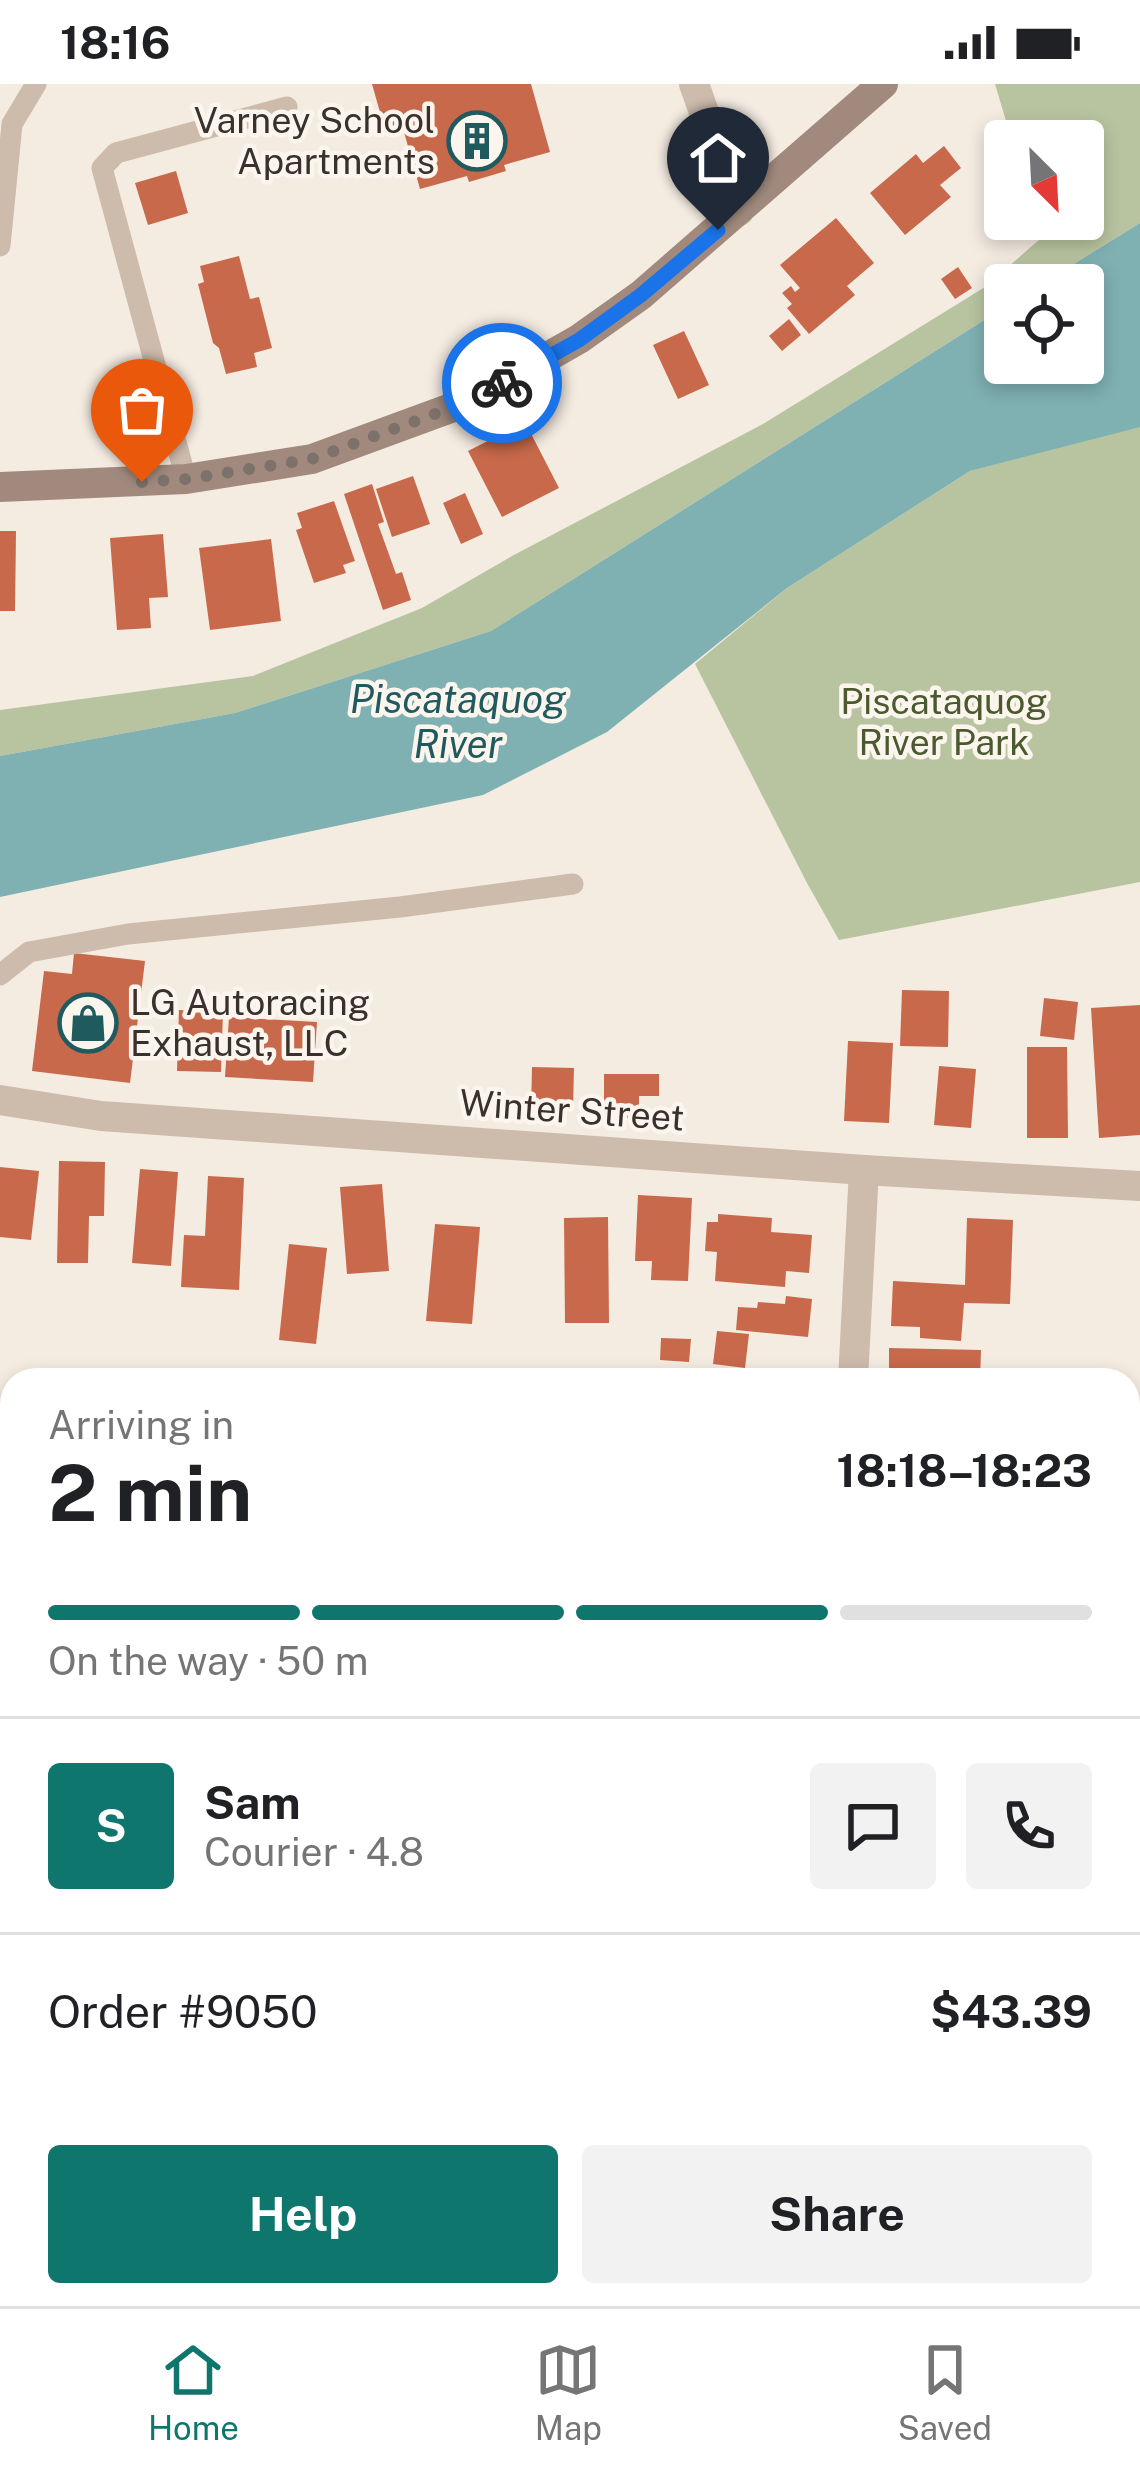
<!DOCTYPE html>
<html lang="en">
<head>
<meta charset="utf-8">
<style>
	body { margin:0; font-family:"Public Sans",sans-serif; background:#f2f2f2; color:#202124; height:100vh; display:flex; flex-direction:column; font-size:45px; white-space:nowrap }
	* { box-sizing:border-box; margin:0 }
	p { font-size:39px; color:#757577 }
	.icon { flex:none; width:66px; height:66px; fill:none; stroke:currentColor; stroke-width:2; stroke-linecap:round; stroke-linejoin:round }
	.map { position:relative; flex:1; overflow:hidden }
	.drawer { position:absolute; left:0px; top:1284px; width:1140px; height:939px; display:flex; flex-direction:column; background:#fff; border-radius:36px 36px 0 0; box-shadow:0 6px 18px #0003 }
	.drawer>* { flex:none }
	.needle { width:78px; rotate:156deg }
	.buttons { position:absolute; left:984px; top:36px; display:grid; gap:24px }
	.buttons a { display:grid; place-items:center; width:120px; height:120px; border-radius:12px; background:#fff; box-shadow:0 6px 18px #0003; font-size:60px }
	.pin { position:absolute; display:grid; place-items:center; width:102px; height:102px; color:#fff; margin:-123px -51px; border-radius:50% 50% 50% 0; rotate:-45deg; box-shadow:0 0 12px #0007 }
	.pin .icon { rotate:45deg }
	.courier { position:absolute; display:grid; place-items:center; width:120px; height:120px; margin:-60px; border:9px solid #1a73e8; border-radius:50%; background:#fff; color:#222; box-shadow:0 3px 15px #0007 }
	.overview em { font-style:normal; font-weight:700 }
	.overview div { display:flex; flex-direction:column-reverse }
	.overview { display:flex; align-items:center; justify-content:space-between; height:204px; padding:0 48px }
	h1 { font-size:78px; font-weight:700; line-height:90px }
	.bar { display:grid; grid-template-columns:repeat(4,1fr); gap:18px 12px; align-content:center; height:144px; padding:0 48px }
	.bar i { height:15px; border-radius:9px; background:#e0e0e0 }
	.bar .on { background:#0f766e }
	.bar p { grid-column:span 4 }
	.line { display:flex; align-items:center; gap:30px; padding:0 48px; border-top:3px solid #e0e0e0 }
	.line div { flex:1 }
	.round { display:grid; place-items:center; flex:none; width:126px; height:126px; border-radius:12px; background:#f2f2f2 }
	.button { display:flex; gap:24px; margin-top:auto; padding:24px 48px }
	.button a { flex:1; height:138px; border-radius:12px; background:#0f766e; color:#fff; font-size:48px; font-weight:700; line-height:138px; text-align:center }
	.button a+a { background:#f2f2f2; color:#202124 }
	.status { display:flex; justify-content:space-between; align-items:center; height:84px; padding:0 60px; background:#fff; direction:ltr }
	.status svg { height:33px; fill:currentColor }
	.dock { display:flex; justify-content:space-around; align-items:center; height:168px; border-top:3px solid #e0e0e0; background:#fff; font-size:33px; color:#757577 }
	.dock a { display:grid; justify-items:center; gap:6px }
	.dock .on { color:#0f766e }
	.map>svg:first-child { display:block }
	.green { fill:#b8c4a0 }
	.water { fill:#7fb0b2 }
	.building { fill:#c8694b }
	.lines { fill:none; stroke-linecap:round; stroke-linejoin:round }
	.path { stroke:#b9a596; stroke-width:6; stroke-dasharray:6 6; stroke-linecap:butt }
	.lane { stroke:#cdbbac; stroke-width:21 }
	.street { stroke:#cdbbac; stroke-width:30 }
	.secondary { stroke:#a18a7d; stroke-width:30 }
	.done { stroke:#7c716b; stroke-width:12; stroke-dasharray:0 21.6 }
	.route { stroke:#1a73e8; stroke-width:15 }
	.labels { text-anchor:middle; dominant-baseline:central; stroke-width:9; stroke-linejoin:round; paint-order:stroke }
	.poi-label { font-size:36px; fill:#3b302b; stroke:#fbf5ee; text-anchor:end }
	.park-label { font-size:36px; fill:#4a5a2e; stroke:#fbf5ee }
	.street-label { font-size:36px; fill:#3b302b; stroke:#fbf5ee }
	.water-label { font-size:39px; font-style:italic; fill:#1f5a5e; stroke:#fbf5ee }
</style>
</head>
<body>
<div class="status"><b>18:16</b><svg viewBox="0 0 49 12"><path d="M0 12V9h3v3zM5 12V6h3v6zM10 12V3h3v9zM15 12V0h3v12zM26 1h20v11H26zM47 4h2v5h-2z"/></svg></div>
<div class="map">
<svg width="1140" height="2222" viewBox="0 0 1140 2222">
	<rect width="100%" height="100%" fill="#f4ebe1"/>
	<!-- green -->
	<g class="green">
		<polygon points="995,0 1140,0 1140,139 1040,201 1005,201 1005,223 491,547 235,629 0,672 0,626 253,592 422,524 512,472 763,340 985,203 1040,155 1035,135 1083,135 1083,57 1012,57"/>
		<polygon points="1133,343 1140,343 1140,798 839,856 807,799 695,580 787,504 970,387"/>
	</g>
	<!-- water -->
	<polygon class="water" points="1140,139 1140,343 970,387 787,504 607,648 483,711 0,813 0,672 235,629 491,547 1005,223 1005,279 1083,279 1083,201 1040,201"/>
	<!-- building -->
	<g class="building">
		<polygon points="372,0 531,0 550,68 504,81 506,87 469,98 467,92 420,105 402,41 385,46"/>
		<polygon points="944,62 961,84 940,101 951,113 905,151 870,109 916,70 923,79"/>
		<polygon points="176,87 188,129 148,141 135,99"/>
		<polygon points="836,134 874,179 847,202 855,211 809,250 787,224 792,220 782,209 791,202 795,208 800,204 780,181"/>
		<polygon points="239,172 250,215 259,213 272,264 254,269 257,283 226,290 219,264 213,259 198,200 204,198 200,182"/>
		<polygon points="958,183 972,204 955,215 941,195"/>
		<polygon points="789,235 801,251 782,267 769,252"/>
		<polygon points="684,247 709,301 678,315 653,261"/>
		<polygon points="525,338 559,404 502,433 468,367"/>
		<polygon points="413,392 430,440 392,453 376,405"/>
		<polygon points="372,400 384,438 378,440 396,490 402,488 411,516 383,526 344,410"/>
		<polygon points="465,409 483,450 461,460 443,419"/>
		<polygon points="334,417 355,477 343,481 346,489 314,499 296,446 302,444 297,429"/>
		<polygon points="0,447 16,447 15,527 0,527"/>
		<polygon points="163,450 168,513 149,514 151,544 117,546 110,454"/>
		<polygon points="271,455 281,537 210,546 199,464"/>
		<polygon points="74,869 145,877 130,999 32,987 44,887 72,890"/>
		<polygon points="902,906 949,907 948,963 900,962"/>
		<polygon points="1044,914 1078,918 1074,956 1040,952"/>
		<polygon points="1140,921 1140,1051 1099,1054 1091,924"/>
		<polygon points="179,926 223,928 221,988 177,987"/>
		<polygon points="229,933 317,938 313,998 225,993"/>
		<polygon points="848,957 893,959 889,1039 844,1037"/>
		<polygon points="1027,963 1067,963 1068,1054 1027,1054"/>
		<polygon points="939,982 976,985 971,1044 934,1041"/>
		<polygon points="532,983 574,984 573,1025 531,1025"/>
		<polygon points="604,990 659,990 659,1012 639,1012 639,1034 604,1034"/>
		<polygon points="59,1077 105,1078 104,1132 89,1132 88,1179 57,1179"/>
		<polygon points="0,1083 39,1087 31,1156 0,1153"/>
		<polygon points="140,1085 178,1088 171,1182 132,1179"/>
		<polygon points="208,1092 244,1094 239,1206 181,1203 184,1151 205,1152"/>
		<polygon points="382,1100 389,1187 347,1190 340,1103"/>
		<polygon points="638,1111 692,1114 688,1197 651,1196 652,1177 635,1177"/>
		<polygon points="718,1130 772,1134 771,1148 812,1151 809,1189 786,1187 785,1203 715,1197 717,1168 705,1167 707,1138 718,1138"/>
		<polygon points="608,1133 609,1239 565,1239 564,1134"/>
		<polygon points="967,1134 1013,1136 1010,1220 964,1219 961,1257 920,1254 920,1243 891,1242 893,1197 965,1201"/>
		<polygon points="435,1140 480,1143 472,1240 426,1237"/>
		<polygon points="289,1160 327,1164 316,1260 279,1256"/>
		<polygon points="786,1212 812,1215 808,1253 736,1246 738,1223 757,1224 758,1218 785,1220"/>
		<polygon points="717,1247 749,1250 745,1284 713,1280"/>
		<polygon points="661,1254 691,1255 689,1278 660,1276"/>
		<polygon points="889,1264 981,1266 980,1296 889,1296"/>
		<polygon points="1128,1733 1140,1751 1140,1828 1128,1835"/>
		<rect x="0" y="1823" width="12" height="62"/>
		<polygon points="3,1953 12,1953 12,1997 0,1997"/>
		<polygon points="1140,2186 1140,2222 1132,2222 1125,2211 1128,2211 1128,2193"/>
		<rect x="177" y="2211" width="97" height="11"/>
		<polygon points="694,2211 769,2211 775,2222 701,2222"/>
	</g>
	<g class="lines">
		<!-- path -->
		<g class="path">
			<polyline points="0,1325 12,1329"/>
			<polyline points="1128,1492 1140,1493"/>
		</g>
		<!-- lane -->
		<g class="lane">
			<polyline points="0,162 12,40 36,0"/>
			<polyline points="186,395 102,84 116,69 287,23"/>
			<polyline points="0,891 29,868 128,850 400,823 573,800"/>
			<polyline points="1128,1869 1140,1887"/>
			<polyline points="807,2211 814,2222"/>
		</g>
		<!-- street -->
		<g class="street">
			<polyline points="694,0 739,127"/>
			<polyline points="0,1016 101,1032 864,1086 1140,1102"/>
			<polyline points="853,1296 864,1086"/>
			<polyline points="0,1784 12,1784"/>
			<polyline points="1128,2104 1140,2096"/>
			<polyline points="0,2120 12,2121"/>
			<polyline points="311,2222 312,2211"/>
			<polyline points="953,2222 970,2211"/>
		</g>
		<!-- secondary -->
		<polyline class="secondary" points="0,403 186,395 312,375 470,317 579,255 641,211 883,0"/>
	</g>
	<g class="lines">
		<!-- done -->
		<polyline class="done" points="142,398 187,395 312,375 470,317 502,299"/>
		<!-- route -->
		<polyline class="route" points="502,299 579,256 641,211 718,146"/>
	</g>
	<!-- icons -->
	<defs>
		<g id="building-ring" transform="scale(3)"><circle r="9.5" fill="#fbf5ee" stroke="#1f5a5e" stroke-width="1.5"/><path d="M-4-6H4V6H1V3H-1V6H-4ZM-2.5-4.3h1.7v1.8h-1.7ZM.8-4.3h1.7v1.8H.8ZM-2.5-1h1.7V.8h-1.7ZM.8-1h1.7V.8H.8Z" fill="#1f5a5e"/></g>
		<g id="shop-ring" transform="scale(3)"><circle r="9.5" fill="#fbf5ee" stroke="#1f5a5e" stroke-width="1.5"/><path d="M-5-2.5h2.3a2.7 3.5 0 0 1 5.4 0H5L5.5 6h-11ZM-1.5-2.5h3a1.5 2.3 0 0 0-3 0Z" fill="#1f5a5e"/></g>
	</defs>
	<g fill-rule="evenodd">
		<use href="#building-ring" x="477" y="57"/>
		<use href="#shop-ring" x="88" y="939"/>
	</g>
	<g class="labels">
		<!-- poi labels -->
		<g class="poi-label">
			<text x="435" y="36">Varney School<tspan x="435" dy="41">Apartments</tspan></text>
			<text x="130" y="918" text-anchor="start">LG Autoracing<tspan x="130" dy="41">Exhaust, LLC</tspan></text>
		</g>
		<!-- park labels -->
		<g class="park-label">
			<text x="944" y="617">Piscataquog<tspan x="944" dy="41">River Park</tspan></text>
		</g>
		<!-- street labels -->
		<g class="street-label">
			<text transform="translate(572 1026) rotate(4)">Winter Street</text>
		</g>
		<!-- water labels -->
		<g class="water-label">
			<text x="458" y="615">Piscataquog<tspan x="458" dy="45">River</tspan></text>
		</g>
	</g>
</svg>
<div class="buttons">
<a><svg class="needle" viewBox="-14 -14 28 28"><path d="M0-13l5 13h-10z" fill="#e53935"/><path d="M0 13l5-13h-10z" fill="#757577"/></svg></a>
<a><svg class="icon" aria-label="locate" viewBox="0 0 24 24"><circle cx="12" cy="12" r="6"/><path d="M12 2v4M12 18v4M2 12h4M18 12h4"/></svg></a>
</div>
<div class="pin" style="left:142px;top:398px;background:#ea580c"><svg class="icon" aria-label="bag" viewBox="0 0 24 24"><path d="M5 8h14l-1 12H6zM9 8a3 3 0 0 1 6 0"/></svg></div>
<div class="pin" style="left:718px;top:146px;background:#1f2937"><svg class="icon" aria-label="home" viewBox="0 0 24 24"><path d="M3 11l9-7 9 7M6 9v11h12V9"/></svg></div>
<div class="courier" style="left:502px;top:299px"><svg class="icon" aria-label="bike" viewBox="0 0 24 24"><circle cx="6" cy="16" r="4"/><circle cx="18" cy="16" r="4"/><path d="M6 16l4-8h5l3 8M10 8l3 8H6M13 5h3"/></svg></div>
<section class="drawer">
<div class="overview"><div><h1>2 min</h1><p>Arriving in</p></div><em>18:18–18:23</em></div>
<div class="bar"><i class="on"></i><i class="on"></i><i class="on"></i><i></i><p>On the way · 50 m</p></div>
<div class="line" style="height:216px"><b class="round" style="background:#0f766e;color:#fff">S</b><div><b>Sam</b><p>Courier · 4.8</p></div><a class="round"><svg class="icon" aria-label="chat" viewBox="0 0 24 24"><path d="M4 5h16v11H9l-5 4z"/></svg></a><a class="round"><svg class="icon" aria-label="phone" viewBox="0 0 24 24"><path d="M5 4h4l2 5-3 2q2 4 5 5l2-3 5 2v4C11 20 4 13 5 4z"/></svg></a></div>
<div class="line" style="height:156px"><div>Order #9050</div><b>$43.39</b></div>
<div class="button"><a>Help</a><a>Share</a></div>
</section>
</div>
<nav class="dock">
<a class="on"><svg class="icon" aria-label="home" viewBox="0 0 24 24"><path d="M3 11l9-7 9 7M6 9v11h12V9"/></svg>Home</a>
<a><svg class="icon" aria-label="map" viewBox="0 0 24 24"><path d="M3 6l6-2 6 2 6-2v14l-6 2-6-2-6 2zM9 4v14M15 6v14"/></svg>Map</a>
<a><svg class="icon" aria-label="saved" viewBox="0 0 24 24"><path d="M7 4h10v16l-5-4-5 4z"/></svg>Saved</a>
</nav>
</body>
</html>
